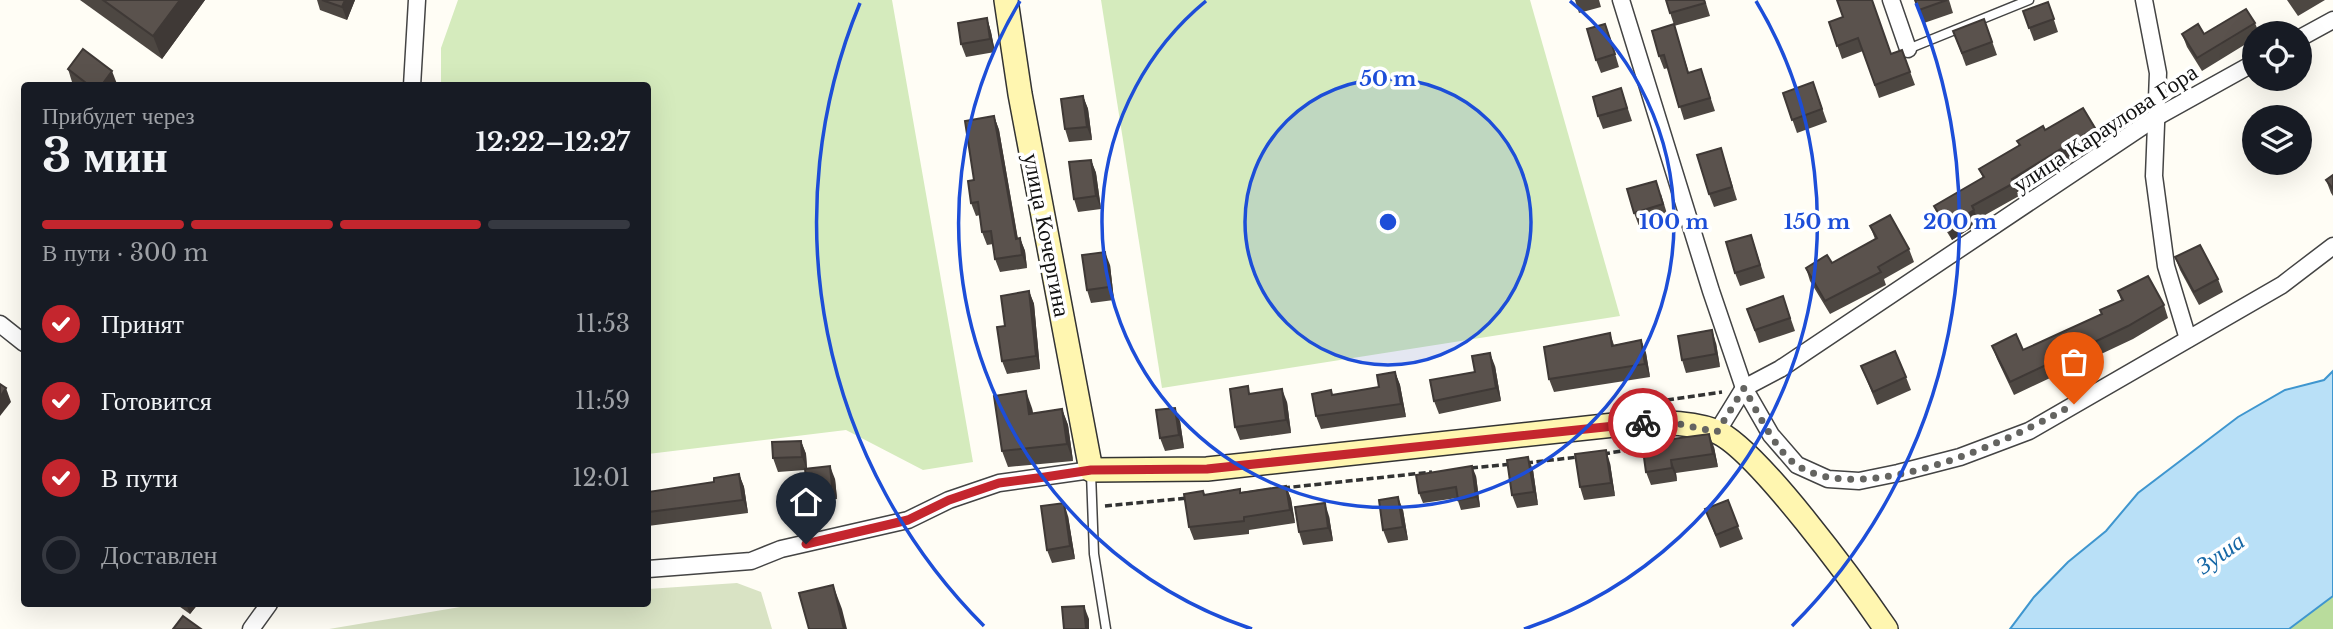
<!DOCTYPE html>
<html lang="ru">
<head>
<meta charset="utf-8">
<style>
	body { margin:0; font-family:"Libre Baskerville",serif; background:#20242c; color:#f1f3f6; height:100vh; display:flex; flex-direction:column; font-size:26px; white-space:nowrap }
	* { box-sizing:border-box; margin:0 }
	p { font-size:23px; color:#9ea1a6 }
	.icon { flex:none; width:38px; height:38px; fill:none; stroke:currentColor; stroke-width:2; stroke-linecap:round; stroke-linejoin:round }
	.map { position:relative; flex:1; overflow:hidden }
	.details { position:absolute; left:21px; top:82px; width:630px; height:525px; display:flex; flex-direction:column; background:#171b24; border-radius:7px; box-shadow:0 7px 28px #0002 }
	.details>* { flex:none }
	.fabs { position:absolute; left:2242px; top:21px; display:grid; gap:14px }
	.fabs a { display:grid; place-items:center; width:70px; height:70px; border-radius:50%; background:#171b24; box-shadow:0 7px 28px #0002; font-size:35px }
	.pin { position:absolute; display:grid; place-items:center; width:60px; height:60px; color:#fff; margin:-72px -30px; border-radius:50% 50% 50% 0; rotate:-45deg; box-shadow:0 0 7px #0007 }
	.pin .icon { rotate:45deg }
	.courier { position:absolute; display:grid; place-items:center; width:70px; height:70px; margin:-35px; border:5px solid #c4262e; border-radius:50%; background:#fff; color:#222; box-shadow:0 2px 9px #0007 }
	.summary em { font-style:normal; font-weight:700 }
	.summary div { display:flex; flex-direction:column-reverse }
	.summary { display:flex; align-items:center; justify-content:space-between; height:119px; padding:0 21px }
	h1 { font-size:46px; font-weight:700; line-height:52px }
	.bar { display:grid; grid-template-columns:repeat(4,1fr); gap:10px 7px; align-content:center; height:84px; padding:0 21px }
	.bar i { height:9px; border-radius:5px; background:#363941 }
	.bar .current { background:#c4262e }
	.bar p { grid-column:span 4 }
	ol { padding:0 21px; list-style:none }
	li { display:flex; align-items:center; gap:21px; height:77px }
	li p { margin-inline-start:auto }
	li .icon { padding:7px; border-radius:50%; background:#c4262e; color:#fff; stroke-width:4 }
	li:last-child { color:#9ea1a6 }
	li i { width:38px; height:38px; border:4px solid #363941; border-radius:50% }
	.map>svg:first-child { display:block }
	.green { fill:#d5ebbd }
	.forest { fill:#b9dc9c }
	.cemetery { fill:#d9e3c4 }
	.water { fill:#b9e0f7; stroke:#3f96cf; stroke-width:2 }
	.lines { fill:none; stroke-linecap:round; stroke-linejoin:round }
	.lane-casing { stroke:#444; stroke-width:11 }
	.street-casing { stroke:#444; stroke-width:19 }
	.secondary-casing { stroke:#333; stroke-width:26 }
	.path { stroke:#333; stroke-width:3.5; stroke-dasharray:7 3.5; stroke-linecap:butt }
	.lane { stroke:#fff; stroke-width:8 }
	.street { stroke:#fff; stroke-width:16 }
	.secondary { stroke:#fff6b0; stroke-width:23 }
	.wall { fill:#4d4742 }
	.shaded-wall { fill:#3f3936 }
	.building { fill:#5a524d; stroke:#3f3936; stroke-width:2 }
	.done { stroke:#646461; stroke-width:7; stroke-dasharray:0 12.6 }
	.route { stroke:#c4262e; stroke-width:9 }
	.ring { fill:none; stroke:#1d4ed8; stroke-width:3.5 }
	.labels { text-anchor:middle; dominant-baseline:central; stroke-width:7; stroke-linejoin:round; paint-order:stroke }
	.street-label { font-size:23px; fill:#111; stroke:#fff }
	.water-label { font-size:24px; font-style:italic; fill:#1768a6; stroke:#fff }
	.centre { fill:#1d4ed8; stroke:#fff; stroke-width:3.5 }
	.ring-label { font-size:21px; text-anchor:middle; font-weight:bold; fill:#1d4ed8; stroke:#fff; stroke-width:7; stroke-linejoin:round; paint-order:stroke }
</style>
</head>
<body>
<div class="map">
<svg width="2333" height="629" viewBox="0 0 2333 629">
	<rect width="100%" height="100%" fill="#fffdf5"/>
	<!-- green -->
	<g class="green">
		<polygon points="458,0 892,0 973,462 923,470 846,430 648,454 648,86 441,86 441,48"/>
		<polygon points="1101,0 1530,0 1620,316 1162,388"/>
	</g>
	<!-- forest -->
	<polygon class="forest" points="2333,596 2333,629 2289,629"/>
	<!-- cemetery -->
	<polygon class="cemetery" points="737,583 761,592 772,629 329,629 478,604 648,604 648,589"/>
	<!-- water -->
	<polygon class="water" points="2333,371 2333,596 2289,629 2010,629 2034,597 2068,562 2106,531 2138,493 2238,417 2285,390 2324,380"/>
	<g class="lines">
		<!-- lane casing -->
		<g class="lane-casing">
			<g id="lane">
				<polyline points="1908,49 2029,0"/>
				<polyline points="1091,473 1094,554 1106,629"/>
			</g>
		</g>
		<!-- street casing -->
		<g class="street-casing">
			<g id="street">
				<polyline points="1621,0 1711,291 1744,388 1771,435 1797,465 1828,479 1859,481 1898,473 1960,457 2029,431 2282,285 2333,246"/>
				<polyline points="1891,0 1908,49"/>
				<polyline points="2144,0 2158,73 2154,176 2166,266 2188,339"/>
				<polyline points="2300,38 2333,20"/>
				<polyline points="412,86 417,0"/>
				<polyline points="0,324 24,343"/>
				<polyline points="1717,432 1744,388 1780,369 2155,118 2254,63"/>
				<polyline points="648,569 751,561 781,549 908,520 949,500 999,483 1091,470"/>
				<polyline points="251,629 269,604"/>
			</g>
		</g>
		<!-- secondary casing -->
		<g class="secondary-casing">
			<path id="secondary" d="M 1006,0 L 1020,94 L 1091,470 L 1207,469 L 1614,425 C 1646,422 1685,420 1715,431 C 1756,447 1858,588 1886,629"/>
		</g>
		<!-- path -->
		<g class="path">
			<polyline points="1667,400 1722,392"/>
			<polyline points="1603,454 1647,447"/>
			<polyline points="1526,463 1578,457"/>
			<polyline points="1471,468 1512,464"/>
			<polyline points="1283,488 1432,472"/>
			<polyline points="1105,506 1188,498"/>
		</g>
		<!-- lane -->
		<use href="#lane" class="lane"/>
		<!-- street -->
		<use href="#street" class="street"/>
		<!-- secondary -->
		<use href="#secondary" class="secondary"/>
	</g>
	<!-- wall -->
	<g class="wall">
		<polygon points="80,0 205,0 162,59"/>
		<polygon points="317,0 355,0 347,20 320,10"/>
		<polygon points="1575,0 1599,0 1601,7 1579,13"/>
		<polygon points="1666,0 1705,0 1710,16 1674,26 1689,73 1701,69 1715,111 1684,120 1668,68 1664,69 1659,56 1674,25"/>
		<polygon points="1915,0 1949,0 1953,13 1924,23"/>
		<polygon points="2287,0 2325,0 2298,16"/>
		<polygon points="2048,2 2058,32 2034,41 2023,11"/>
		<polygon points="1843,17 1891,54 1902,50 1915,85 1879,98 1863,51 1842,59 1829,22"/>
		<polygon points="987,18 991,32 995,52 966,57 961,44"/>
		<polygon points="1984,19 1997,55 1966,66 1953,31"/>
		<polygon points="2255,23 2259,33 2254,33 2254,39 2202,71 2187,47 2182,34 2204,34"/>
		<polygon points="1610,37 1619,67 1601,73 1596,60"/>
		<polygon points="68,69 117,84 115,86 78,86 72,82"/>
		<polygon points="1813,82 1827,122 1797,133 1783,93"/>
		<polygon points="1621,88 1632,121 1603,129 1598,116"/>
		<polygon points="1083,96 1088,109 1092,140 1069,142 1065,129"/>
		<polygon points="994,116 999,130 1018,239 1020,238 1025,251 1027,268 1000,272 995,259 993,244 987,245 982,232 980,215 976,216 971,203 974,180"/>
		<polygon points="2095,128 2099,141 2017,192 2019,196 1978,219 1979,223 1952,240 1939,219 1934,206 1983,178 1979,169 2019,146 2017,141"/>
		<polygon points="1091,160 1096,173 1101,209 1078,212 1074,199"/>
		<polygon points="1725,161 1737,200 1714,207 1709,194"/>
		<polygon points="2333,175 2333,196 2331,193 2326,180"/>
		<polygon points="1661,194 1668,217 1639,226 1634,213"/>
		<polygon points="1870,226 1909,249 1914,262 1884,279 1886,285 1830,314 1810,281 1806,268 1832,263 1875,239"/>
		<polygon points="1751,235 1765,278 1740,286 1735,273"/>
		<polygon points="2175,257 2218,279 2223,292 2199,305 2180,270"/>
		<polygon points="1110,265 1114,300 1091,303 1087,290"/>
		<polygon points="1029,291 1034,304 1040,369 1007,374 1002,361"/>
		<polygon points="2118,291 2164,305 2168,318 2133,339 2014,395 1997,359 1992,346 2023,350 2102,314 2121,300"/>
		<polygon points="1783,296 1795,331 1759,343 1747,309"/>
		<polygon points="1610,333 1614,345 1641,340 1646,353 1650,377 1554,392 1549,379"/>
		<polygon points="1716,343 1720,367 1686,373 1682,360"/>
		<polygon points="1495,366 1501,401 1439,414 1434,401 1475,372"/>
		<polygon points="1861,366 1906,377 1911,390 1877,405"/>
		<polygon points="1395,372 1400,385 1406,417 1321,429 1316,416 1333,395 1379,387"/>
		<polygon points="1251,394 1287,402 1291,433 1240,440 1235,427"/>
		<polygon points="1032,408 1033,413 1062,409 1068,425 1073,461 1008,467 1002,451"/>
		<polygon points="1180,421 1184,448 1165,451 1160,438"/>
		<polygon points="801,441 806,454 807,468 835,479 837,499 811,501 807,488 805,470 778,472 773,458"/>
		<polygon points="1642,443 1714,447 1718,467 1676,473 1677,481 1651,485 1646,472"/>
		<polygon points="1610,463 1615,496 1584,500 1580,487"/>
		<polygon points="1533,470 1538,505 1517,508 1512,495"/>
		<polygon points="739,474 744,487 748,513 648,526 648,492 714,482"/>
		<polygon points="1476,476 1480,507 1461,510 1457,498 1423,503 1419,493"/>
		<polygon points="1286,486 1291,499 1295,523 1249,530 1249,534 1194,540 1189,527 1203,491 1205,495 1241,492"/>
		<polygon points="1728,500 1743,539 1720,548 1705,509"/>
		<polygon points="1403,510 1408,540 1388,543 1383,530"/>
		<polygon points="1068,516 1075,559 1052,563 1047,550"/>
		<polygon points="1329,516 1333,541 1303,545 1299,532"/>
		<polygon points="176,604 198,604 190,614"/>
	</g>
	<!-- shaded-wall -->
	<g class="shaded-wall">
		<polygon points="180,0 205,0 162,59 153,36"/>
		<polygon points="345,0 355,0 347,20 342,7"/>
		<polygon points="987,18 991,32 995,52 990,39"/>
		<polygon points="112,71 117,84 115,86 101,86"/>
		<polygon points="1083,96 1088,109 1092,140 1087,127"/>
		<polygon points="994,116 999,130 1020,252 1016,239"/>
		<polygon points="2095,128 2099,141 2017,192 2012,179"/>
		<polygon points="1091,160 1096,173 1101,209 1096,196"/>
		<polygon points="1974,210 1979,223 1952,240 1947,227"/>
		<polygon points="1020,238 1025,251 1027,268 1022,255"/>
		<polygon points="1105,252 1110,265 1114,300 1109,287"/>
		<polygon points="1029,291 1034,304 1040,369 1036,356"/>
		<polygon points="1712,330 1716,343 1720,367 1716,354"/>
		<polygon points="1641,340 1646,353 1650,377 1645,364"/>
		<polygon points="1490,353 1495,366 1501,401 1496,388"/>
		<polygon points="1395,372 1400,385 1406,417 1401,404"/>
		<polygon points="6,388 11,402 0,416 0,397"/>
		<polygon points="1282,389 1287,402 1291,433 1286,420"/>
		<polygon points="1026,391 1032,408 1035,430 1029,414"/>
		<polygon points="1175,408 1180,421 1184,448 1179,435"/>
		<polygon points="1062,409 1068,425 1073,461 1067,444"/>
		<polygon points="1709,434 1714,447 1718,467 1713,454"/>
		<polygon points="801,441 806,454 807,470 802,457"/>
		<polygon points="1606,450 1610,463 1615,496 1611,483"/>
		<polygon points="1528,457 1533,470 1538,505 1534,492"/>
		<polygon points="1671,460 1676,473 1677,481 1672,468"/>
		<polygon points="830,466 835,479 837,499 832,486"/>
		<polygon points="1472,466 1476,476 1480,507 1476,497"/>
		<polygon points="739,474 744,487 748,513 743,500"/>
		<polygon points="1286,486 1291,499 1295,523 1290,510"/>
		<polygon points="1398,497 1403,510 1408,540 1403,527"/>
		<polygon points="1064,503 1068,516 1075,559 1070,546"/>
		<polygon points="1325,503 1329,516 1333,541 1328,528"/>
		<polygon points="833,585 842,609 847,629 844,629"/>
		<polygon points="186,604 198,604 190,614"/>
		<polygon points="1084,606 1089,619 1089,629 1086,629"/>
	</g>
	<!-- building -->
	<g class="building">
		<polygon points="103,0 180,0 153,36"/>
		<polygon points="322,0 345,0 342,7"/>
		<polygon points="1666,0 1704,0 1705,3 1670,13"/>
		<polygon points="1837,0 1872,0 1891,54 1902,50 1910,72 1875,85 1858,38 1837,46 1829,22 1843,17"/>
		<polygon points="1915,0 1947,0 1919,10"/>
		<polygon points="2048,2 2054,19 2029,28 2023,11"/>
		<polygon points="2246,9 2255,23 2197,58 2182,34 2198,24 2204,34"/>
		<polygon points="987,18 990,39 961,44 958,23"/>
		<polygon points="1984,19 1992,42 1962,53 1953,31"/>
		<polygon points="1605,24 1615,54 1596,60 1587,29"/>
		<polygon points="1674,24 1688,73 1701,69 1710,98 1679,107 1664,55 1659,56 1652,31"/>
		<polygon points="83,49 112,71 101,86 90,86 68,69"/>
		<polygon points="1813,82 1822,109 1792,120 1783,93"/>
		<polygon points="1621,88 1627,108 1598,116 1593,97"/>
		<polygon points="1083,96 1087,127 1065,129 1061,99"/>
		<polygon points="2083,108 2095,128 2012,179 2014,183 1972,206 1974,210 1947,227 1934,206 1984,177 1979,169 2020,145 2017,141 2043,126 2045,130"/>
		<polygon points="994,116 1016,239 1020,238 1022,255 995,259 991,231 982,232 978,202 971,203 968,181 974,180 965,121"/>
		<polygon points="1721,148 1732,187 1709,194 1697,155"/>
		<polygon points="1091,160 1096,196 1074,199 1069,162"/>
		<polygon points="2333,175 2333,189 2326,180"/>
		<polygon points="1656,181 1663,204 1634,213 1627,189"/>
		<polygon points="1890,215 1909,249 1878,267 1881,272 1825,301 1806,268 1827,255 1832,263 1877,238 1870,226"/>
		<polygon points="1751,235 1760,265 1735,273 1726,242"/>
		<polygon points="2200,245 2218,279 2194,292 2175,257"/>
		<polygon points="1105,252 1109,287 1087,290 1082,255"/>
		<polygon points="2148,276 2164,305 2128,326 2010,382 1992,346 2016,334 2023,350 2102,314 2100,310 2123,300 2118,291"/>
		<polygon points="1029,291 1036,356 1002,361 997,327 1005,326 1001,296"/>
		<polygon points="1783,296 1790,318 1755,330 1747,309"/>
		<polygon points="1712,330 1716,354 1682,360 1678,336"/>
		<polygon points="1610,333 1612,346 1641,340 1645,364 1549,379 1544,347"/>
		<polygon points="1895,351 1906,377 1873,392 1861,366"/>
		<polygon points="1490,353 1496,388 1434,401 1430,380 1475,372 1472,356"/>
		<polygon points="1395,372 1401,404 1316,416 1312,394 1331,390 1332,395 1379,387 1377,375"/>
		<polygon points="0,384 6,388 0,397"/>
		<polygon points="1248,386 1249,394 1282,389 1286,420 1235,427 1230,389"/>
		<polygon points="1026,391 1029,414 1062,409 1067,444 1002,451 994,396"/>
		<polygon points="1175,408 1179,435 1160,438 1156,410"/>
		<polygon points="1709,434 1713,454 1671,460 1672,468 1646,472 1642,443"/>
		<polygon points="801,441 802,457 773,458 772,442"/>
		<polygon points="1606,450 1611,483 1580,487 1575,454"/>
		<polygon points="1528,457 1534,492 1512,495 1507,460"/>
		<polygon points="830,466 832,486 807,488 805,469"/>
		<polygon points="1472,466 1476,497 1458,500 1456,487 1419,493 1416,475"/>
		<polygon points="739,474 743,500 648,512 648,492 714,482 714,478"/>
		<polygon points="1286,486 1290,510 1244,517 1244,521 1189,527 1184,494 1203,491 1204,495 1240,489 1240,493"/>
		<polygon points="1398,497 1403,527 1383,530 1379,500"/>
		<polygon points="1728,500 1738,526 1716,535 1705,509"/>
		<polygon points="1064,503 1070,546 1047,550 1041,506"/>
		<polygon points="1325,503 1328,528 1299,532 1295,507"/>
		<polygon points="833,585 844,629 809,629 799,593"/>
		<polygon points="1084,606 1086,629 1064,629 1062,607"/>
		<polygon points="183,616 201,629 173,629"/>
	</g>
	<g class="lines">
		<!-- done -->
		<path class="done" d="M 1643,423 L 1679,424 L 1717,432 L 1744,388 C 1757,411 1776,452 1798,466 C 1865,508 2013,440 2074,404"/>
		<!-- route -->
		<polyline class="route" points="806,544 908,520 949,500 999,483 1045,477 1091,470 1207,469 1643,423"/>
	</g>
	<!-- distance rings -->
	<circle cx="1388" cy="222" r="143" fill="#1d4ed8" fill-opacity=".12"/>
	<g class="ring">
		<circle cx="1388" cy="222" r="143"/>
		<path d="M1570 1A286 286 0 1 1 1206 1"/>
		<path d="M1252 629A429 429 0 0 1 1020 1M1756 1A429 429 0 0 1 1524 629"/>
		<path d="M984 626A572 572 0 0 1 860 3M1916 3A572 572 0 0 1 1792 626"/>
	</g>
	<g class="labels">
		<!-- street labels -->
		<g class="street-label">
			<text transform="translate(2105 128) rotate(-33)">улица Караулова Гора</text>
			<text transform="translate(1047 235) rotate(79)">улица Кочергина</text>
		</g>
		<!-- water labels -->
		<g class="water-label">
			<text transform="translate(2220 553) rotate(-35)">Зуша</text>
		</g>
	</g>
	<circle cx="1388" cy="222" r="10" class="centre"/>
	<g class="ring-label">
		<text x="1388" y="86">50 m</text>
		<text x="1674" y="229">100 m</text>
		<text x="1817" y="229">150 m</text>
		<text x="1960" y="229">200 m</text>
	</g>
</svg>
<div class="fabs">
<a><svg class="icon" aria-label="locate" viewBox="0 0 24 24"><circle cx="12" cy="12" r="6"/><path d="M12 2v4M12 18v4M2 12h4M18 12h4"/></svg></a>
<a><svg class="icon" aria-label="layers" viewBox="0 0 24 24"><path d="M12 4l9 5-9 5-9-5zM3 14l9 5 9-5"/></svg></a>
</div>
<div class="pin" style="left:2074px;top:404px;background:#ea580c"><svg class="icon" aria-label="bag" viewBox="0 0 24 24"><path d="M5 8h14l-1 12H6zM9 8a3 3 0 0 1 6 0"/></svg></div>
<div class="pin" style="left:806px;top:544px;background:#1f2937"><svg class="icon" aria-label="home" viewBox="0 0 24 24"><path d="M3 11l9-7 9 7M6 9v11h12V9"/></svg></div>
<div class="courier" style="left:1643px;top:423px"><svg class="icon" aria-label="bike" viewBox="0 0 24 24"><circle cx="6" cy="16" r="4"/><circle cx="18" cy="16" r="4"/><path d="M6 16l4-8h5l3 8M10 8l3 8H6M13 5h3"/></svg></div>
<section class="details">
<div class="summary"><div><h1>3 мин</h1><p>Прибудет через</p></div><em>12:22–12:27</em></div>
<div class="bar"><i class="current"></i><i class="current"></i><i class="current"></i><i></i><p>В пути · 300 m</p></div>
<ol>
<li><svg class="icon" aria-label="check" viewBox="0 0 24 24"><path d="M5 12l5 5 9-10"/></svg>Принят<p>11:53</p></li>
<li><svg class="icon" aria-label="check" viewBox="0 0 24 24"><path d="M5 12l5 5 9-10"/></svg>Готовится<p>11:59</p></li>
<li><svg class="icon" aria-label="check" viewBox="0 0 24 24"><path d="M5 12l5 5 9-10"/></svg>В пути<p>12:01</p></li>
<li><i></i>Доставлен</li>
</ol>
</section>
</div>
</body>
</html>
